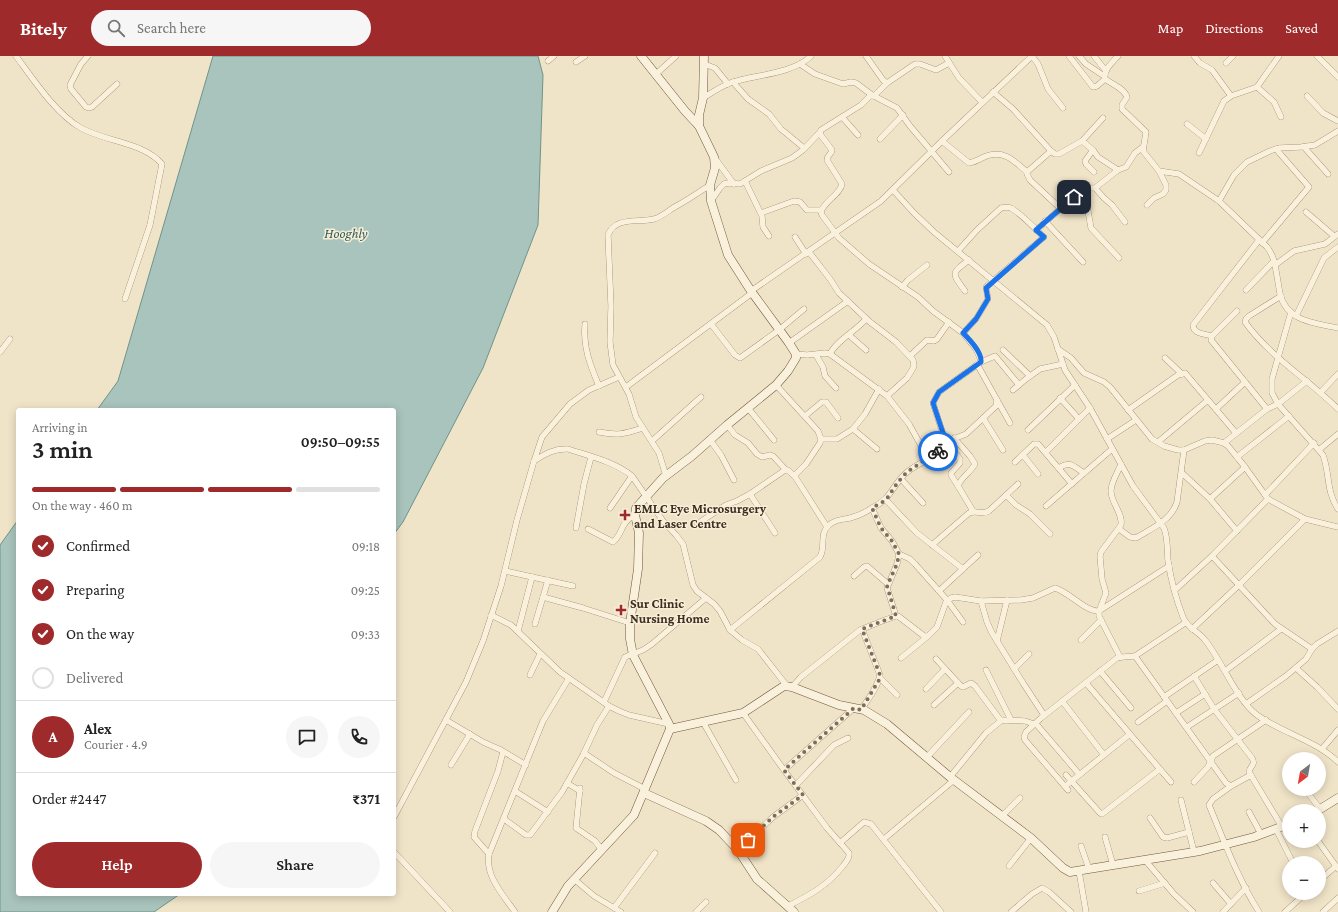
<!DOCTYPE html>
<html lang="en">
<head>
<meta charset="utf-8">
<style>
	body { margin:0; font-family:"Crimson Pro",serif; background:#f6f6f6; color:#222; height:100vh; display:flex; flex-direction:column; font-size:15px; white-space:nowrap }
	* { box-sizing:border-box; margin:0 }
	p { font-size:13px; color:#767676 }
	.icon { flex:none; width:22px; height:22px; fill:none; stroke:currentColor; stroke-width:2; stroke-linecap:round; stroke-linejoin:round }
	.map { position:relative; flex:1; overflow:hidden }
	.panel { position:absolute; left:16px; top:352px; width:380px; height:488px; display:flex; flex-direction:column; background:#fff; border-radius:4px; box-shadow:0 2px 10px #0003 }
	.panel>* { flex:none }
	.needle { width:26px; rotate:211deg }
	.buttons { position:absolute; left:1282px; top:696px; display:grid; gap:8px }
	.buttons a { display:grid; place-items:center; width:44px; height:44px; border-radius:50%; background:#fff; box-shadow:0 2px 10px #0003; font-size:20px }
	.pin { position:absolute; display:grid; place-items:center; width:34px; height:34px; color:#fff; margin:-17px; border-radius:8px; box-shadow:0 2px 6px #0006 }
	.courier { position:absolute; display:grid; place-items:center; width:40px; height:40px; margin:-20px; border:3px solid #1a73e8; border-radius:50%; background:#fff; color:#222; box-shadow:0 1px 5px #0007 }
	.overview em { font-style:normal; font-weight:600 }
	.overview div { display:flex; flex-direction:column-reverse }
	.overview { display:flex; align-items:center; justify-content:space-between; height:68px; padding:0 16px }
	h1 { font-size:26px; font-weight:600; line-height:30px }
	.bar { display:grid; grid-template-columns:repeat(4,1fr); gap:6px 4px; align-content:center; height:48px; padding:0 16px }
	.bar i { height:5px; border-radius:3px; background:#e0e0e0 }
	.bar .current { background:#9e2a2b }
	.bar p { grid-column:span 4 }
	.line { display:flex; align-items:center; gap:10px; padding:0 16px; border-top:1px solid #e0e0e0 }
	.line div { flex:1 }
	.round { display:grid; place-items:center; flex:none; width:42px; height:42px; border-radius:21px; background:#f6f6f6 }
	ol { padding:0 16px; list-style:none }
	li { display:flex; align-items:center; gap:12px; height:44px }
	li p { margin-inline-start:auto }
	li .icon { padding:4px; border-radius:50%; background:#9e2a2b; color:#fff; stroke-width:4 }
	li:last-child { color:#767676 }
	li i { width:22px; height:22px; border:2px solid #e0e0e0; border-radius:50% }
	.button { display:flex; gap:8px; margin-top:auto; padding:8px 16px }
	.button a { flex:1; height:46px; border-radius:24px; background:#9e2a2b; color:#fff; font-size:16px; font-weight:600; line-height:46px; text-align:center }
	.button a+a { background:#f6f6f6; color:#222 }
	header { display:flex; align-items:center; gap:24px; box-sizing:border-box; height:56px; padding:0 20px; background:#9e2a2b; color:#fff }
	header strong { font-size:19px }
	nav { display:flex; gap:22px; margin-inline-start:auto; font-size:14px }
	.search { width:280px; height:36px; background:#f6f6f6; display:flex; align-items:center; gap:10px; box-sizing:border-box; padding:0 14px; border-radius:22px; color:#767676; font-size:15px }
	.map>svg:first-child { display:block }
	.water { fill:#a9c4bc; stroke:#6f938a }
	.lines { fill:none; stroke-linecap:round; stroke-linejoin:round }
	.street-casing { stroke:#8d765c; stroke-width:6 }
	.secondary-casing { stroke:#6f573f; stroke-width:9 }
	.street { stroke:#faf1dc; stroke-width:5.5 }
	.secondary { stroke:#faf1dc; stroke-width:8 }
	.done { stroke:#7c6e5b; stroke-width:4; stroke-dasharray:0 7.2 }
	.route { stroke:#1a73e8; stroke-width:5 }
	.poi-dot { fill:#9e2a2b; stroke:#f7eed8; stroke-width:1.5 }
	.labels { text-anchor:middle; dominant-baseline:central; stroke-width:3; stroke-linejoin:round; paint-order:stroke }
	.poi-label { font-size:13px; font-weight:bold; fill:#3d2e20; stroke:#f7eed8; text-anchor:start }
	.water-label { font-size:14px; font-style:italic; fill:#2f5d5a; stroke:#f7eed8 }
</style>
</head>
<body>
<header>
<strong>Bitely</strong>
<div class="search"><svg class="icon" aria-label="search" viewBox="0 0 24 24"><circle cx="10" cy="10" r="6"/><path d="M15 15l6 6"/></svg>Search here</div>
<nav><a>Map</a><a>Directions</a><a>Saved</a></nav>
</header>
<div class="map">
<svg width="1338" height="856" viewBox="0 0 1338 856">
	<rect width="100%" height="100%" fill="#f0e4c8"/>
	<!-- water -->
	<g class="water">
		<polygon points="213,0 538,0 543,19 538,169 483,312 403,466 394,478 394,354 97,354 118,325"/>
		<polygon points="18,464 18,838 180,838 154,856 0,856 0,489"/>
	</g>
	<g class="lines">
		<!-- street casing -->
		<g class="street-casing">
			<g id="street">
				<path d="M 16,0 C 33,23 56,58 81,72 C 106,86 143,86 162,108 L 150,169 L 125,243"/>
				<polyline points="88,0 81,8 70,29 71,33 86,51 89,52 92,51 117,28"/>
				<polyline points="866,0 883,24 887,27 915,8 920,8 936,14 949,7"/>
				<polyline points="945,0 959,22 982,46"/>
				<polyline points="1032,0 1038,8 1048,33 1063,52"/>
				<polyline points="1069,0 1093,31 1097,30 1105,23"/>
				<polyline points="1079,0 1086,8 1104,20"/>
				<polyline points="1094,0 1106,15"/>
				<path d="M 1118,0 C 1113,6 1103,14 1105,23 C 1112,28 1124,32 1127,41 L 1122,49 L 1122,53 L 1146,76 L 1143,95 L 1159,115 L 1179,118 L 1219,145 L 1267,191 C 1274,200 1275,209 1277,220 C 1278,226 1279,232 1280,238 C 1287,266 1315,267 1338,272"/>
				<polyline points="1194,0 1200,7 1212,14 1231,40"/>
				<polyline points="1317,0 1338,21"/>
				<polyline points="548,5 554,0"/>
				<polyline points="576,6 585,0"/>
				<polyline points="1226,7 1233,0"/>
				<polyline points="704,8 715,12 728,28"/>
				<polyline points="800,8 815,18 843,28 851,26 856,27 872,39"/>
				<polyline points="655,19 676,0"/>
				<polyline points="733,26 748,43 769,58 781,73 804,92"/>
				<polyline points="1257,31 1274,46 1281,61"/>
				<polyline points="993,36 1013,53 1051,95 1055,98 1059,98 1082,85 1103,62"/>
				<polyline points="874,40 887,27"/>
				<polyline points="1307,40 1323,57 1338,65"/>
				<path d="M 703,42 C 711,37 720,31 730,27 C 753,19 793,18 811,0"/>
				<polyline points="842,61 858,79"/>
				<polyline points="1187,68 1206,83"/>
				<polyline points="880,83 903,59"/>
				<path d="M 942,85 L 969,107 C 975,106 980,103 986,100 C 1005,94 1014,105 1027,116"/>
				<polyline points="1082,85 1093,94 1098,101 1118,114"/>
				<polyline points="1304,91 1328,118"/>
				<polyline points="1093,94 1085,105 1086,108 1094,116"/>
				<polyline points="1051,95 1027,116 1027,118 1030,124 1060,152"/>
				<polyline points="1199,97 1224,45 1231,40 1257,31 1279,0"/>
				<polyline points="714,101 734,128"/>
				<polyline points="745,125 762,160 763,171 769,180"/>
				<polyline points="1095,132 1104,142 1112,149 1125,166"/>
				<path d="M 893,134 L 914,157 L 934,176 L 1047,269 L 1054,281 L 1065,314 L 1090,352 L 1133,430 L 1164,472 C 1168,482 1167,494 1168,505 C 1171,524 1176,543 1183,561 C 1187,572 1198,575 1205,584 C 1222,605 1236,643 1257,659 C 1282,677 1315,684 1338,706"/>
				<polyline points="1073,141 1088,155 1091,172 1119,202"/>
				<polyline points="711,145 720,132 724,128 728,127 740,128 761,115 792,102 803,94 820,76"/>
				<polyline points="1219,145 1234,119 1247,106 1270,95 1279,92 1301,91 1315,89 1338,75"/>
				<polyline points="1147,149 1154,142 1163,138 1166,134 1166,129 1159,115"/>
				<polyline points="1306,156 1334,180"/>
				<polyline points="761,157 794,145 800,146 807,154 821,154"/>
				<polyline points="1045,165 1083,206"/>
				<polyline points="1036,174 1080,136 1088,132 1095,132 1118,114 1126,111 1135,97 1143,91"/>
				<polyline points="795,181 806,198"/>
				<polyline points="1262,187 1309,131 1276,93"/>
				<path d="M 958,195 L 977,174 L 1001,152 C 1005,151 1008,151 1011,152 C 1023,159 1034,172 1044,181 L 986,231 L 988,243 L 976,263 L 963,277"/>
				<polyline points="809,196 830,223 839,237 870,266 896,286 913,304 914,310 912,314 907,322 887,340"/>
				<polyline points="1275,209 1294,195 1325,188 1338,178"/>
				<polyline points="902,231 908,224 927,209"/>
				<polyline points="1246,234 1274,205"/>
				<polyline points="751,235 881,145 942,85 1032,0"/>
				<path d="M 965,235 C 952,217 950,218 969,204"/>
				<path d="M 1281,240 L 1249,260 L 1246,263 L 1245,266 C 1270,301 1308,323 1338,353"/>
				<polyline points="1237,255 1212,280 1211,284 1267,353"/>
				<path d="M 1291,256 L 1272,323 L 1272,337 L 1278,348 L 1323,399 C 1330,418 1326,435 1338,453"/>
				<polyline points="1296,260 1324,202 1338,191"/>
				<path d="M 585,268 C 583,291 590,309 599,330"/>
				<polyline points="711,268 735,299 740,302 779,274 804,253"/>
				<polyline points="849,279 866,294"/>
				<path d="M 1212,280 C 1205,278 1193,278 1193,269 L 1259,184"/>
				<polyline points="789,287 848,245"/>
				<polyline points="1058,293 1071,302 1084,317 1104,326 1110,331 1152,383 1164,390 1178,394 1184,394 1205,385 1212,384 1224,387 1228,390 1245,411 1268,443 1305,463 1338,471"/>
				<polyline points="1003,294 1030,320"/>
				<polyline points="0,296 10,283"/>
				<polyline points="796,298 807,299 825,297 830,298 887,340 909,368 928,402"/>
				<path d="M 830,298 C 836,285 856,275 866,263"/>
				<polyline points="816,299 823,311 825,320 836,332"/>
				<polyline points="910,300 927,284 934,285 937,283 949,266"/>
				<polyline points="1165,302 1182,318"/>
				<polyline points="981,306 995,300 1019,329"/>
				<polyline points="626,331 752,237"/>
				<polyline points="1013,334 1026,323 1040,313 1063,308"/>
				<polyline points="1321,336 1338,318"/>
				<polyline points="1060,342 1079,363"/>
				<polyline points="997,344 1010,367"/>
				<polyline points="748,352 774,384"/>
				<polyline points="1216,353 1245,326"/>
				<polyline points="1128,354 1178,319 1185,317 1236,377"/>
				<polyline points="805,360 822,346 826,346 838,362"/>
				<polyline points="983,362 1003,394"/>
				<polyline points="727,369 735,379 748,387 757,398 762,401 770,399 773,400 786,414"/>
				<polyline points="853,373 877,393"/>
				<polyline points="1028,374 1075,329"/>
				<path d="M 599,376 C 618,380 624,378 643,372"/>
				<path d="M 954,382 L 970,400 L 975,408 C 971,416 961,421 958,430 L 973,455"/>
				<polyline points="821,383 837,383 853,373 865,358 879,333"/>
				<polyline points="1107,383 1136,364"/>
				<polyline points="710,384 721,399 734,424"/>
				<polyline points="945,384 960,403 960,407 951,417 951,419 958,430"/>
				<polyline points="652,385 701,341"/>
				<polyline points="946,386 966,378 996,350 997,344 977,308"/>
				<polyline points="1158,386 1208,344"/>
				<polyline points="1224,387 1267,353 1278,348 1307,325"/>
				<polyline points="1320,393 1338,378"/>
				<polyline points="1046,396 1090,352"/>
				<polyline points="1023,399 1038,418"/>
				<polyline points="1237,401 1289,360"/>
				<polyline points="534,405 542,381 570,348 589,334 619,321"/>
				<polyline points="1015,406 1034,388 1038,388 1072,428"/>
				<path d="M 1059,412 C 1070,404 1074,411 1084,417"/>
				<polyline points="1182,417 1210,443 1237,475"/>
				<polyline points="794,419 827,471"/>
				<path d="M 666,420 L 659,397 L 636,361 L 629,338 L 613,309 L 610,286 L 611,250 L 608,179 C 615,160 638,167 654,163 C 661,161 667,156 673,152 C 686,145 698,137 710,129"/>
				<polyline points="901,423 923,447"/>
				<polyline points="750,438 775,477"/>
				<polyline points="1006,439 1016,449 1030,458 1050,478"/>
				<polyline points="1265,439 1314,387"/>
				<polyline points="1210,443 1245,411"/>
				<polyline points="886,444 917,477 963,513"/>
				<polyline points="1046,450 1112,393"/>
				<polyline points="610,452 632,420"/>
				<polyline points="872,452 881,472 892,485 899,498 897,508 887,532 896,560"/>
				<polyline points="697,468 726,449 737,445 750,438 785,414 788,414 793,419 795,419 806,408 820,387 821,383 818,375 776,329"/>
				<polyline points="576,472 584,428 591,401"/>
				<path d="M 588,473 L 613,486 C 624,477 619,467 635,459"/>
				<path d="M 1119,473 L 1130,481 L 1136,482 C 1152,472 1171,465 1177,446 L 1184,394"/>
				<path d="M 932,489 L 969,457 C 976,454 982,459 989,455 L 1018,428"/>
				<polyline points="899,498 910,503 915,508 947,544 963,566"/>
				<polyline points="1212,500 1275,568 1312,593"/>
				<polyline points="505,515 573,530"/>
				<polyline points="854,520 864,511 867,510 888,528"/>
				<polyline points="1175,534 1212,500 1268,443"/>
				<polyline points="939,535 978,499"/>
				<polyline points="543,541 583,552 630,567"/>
				<polyline points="981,545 987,566 992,577 1023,627 1044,659"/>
				<polyline points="491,559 511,569 560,616 609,650 619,655 629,659 669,668"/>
				<polyline points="535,568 548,524"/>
				<polyline points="1192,573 1239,529 1305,463"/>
				<path d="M 730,574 L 820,501 C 826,491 819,479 828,470 C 835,463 842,464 850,462 C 858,460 866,456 872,452 C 892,442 891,431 906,417 C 918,406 940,401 945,384 L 933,347 L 939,336 L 981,306 L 981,304 L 976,293 L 963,277 L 933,255 L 918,241 L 869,208 L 839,182 L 822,159 L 821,156 C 824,145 840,139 842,128 L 827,104 C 827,99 832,98 832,94 L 820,78 L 821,74 L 861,49 L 870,40 L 874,40 L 897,52 L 910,70 L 949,116"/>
				<polyline points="518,575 532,521"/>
				<polyline points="1081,584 1101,564"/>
				<polyline points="997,585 1007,544"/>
				<polyline points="1135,600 1226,727 1231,730 1251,719"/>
				<path d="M 1120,601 L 1099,560 L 1099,555 L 1106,537 L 1102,523 L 1100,500 L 1101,496 L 1121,469 C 1123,457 1111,447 1111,435 C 1111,426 1118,416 1121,408"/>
				<polyline points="901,602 928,580"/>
				<polyline points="936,603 961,630 963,631 971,627 975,630 1001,665"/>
				<polyline points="1296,612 1317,631 1338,653"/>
				<polyline points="1014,613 1029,598"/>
				<polyline points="986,614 1011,664"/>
				<polyline points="1100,615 1131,652"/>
				<polyline points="1225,615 1281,573"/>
				<polyline points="530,619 540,598"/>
				<path d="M 1194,620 L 1214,653 L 1252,702 C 1256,709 1250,710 1249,716 L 1282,771"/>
				<polyline points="880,622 897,639"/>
				<polyline points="1086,627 1171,726"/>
				<path d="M 792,631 L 801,621 L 860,574 L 882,565 L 896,560 L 898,560 L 924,580 L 928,580 L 937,571 L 946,546 L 951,542 L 955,541 L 981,545 L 1021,544 L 1033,542 L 1055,532 C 1069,536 1086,556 1099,555 L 1169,510"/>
				<polyline points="926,633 945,613"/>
				<polyline points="1164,641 1218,604"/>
				<polyline points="1062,645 1104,699"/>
				<polyline points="604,646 625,601 643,594 652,588 706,542"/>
				<polyline points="1246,648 1286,620 1306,603 1312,593 1317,588 1338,575"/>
				<polyline points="934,649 958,627"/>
				<path d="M 861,654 C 868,643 878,631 880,619 L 862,573"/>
				<path d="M 743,657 L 784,714 L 827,772 L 849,797 C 850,802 846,806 843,810 C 827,830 810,839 788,850"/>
				<polyline points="1176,657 1205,638"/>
				<polyline points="446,664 483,686 501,694 526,709"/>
				<polyline points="703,666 736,724"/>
				<polyline points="1138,666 1167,645"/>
				<polyline points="1187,671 1239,637"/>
				<polyline points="1322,693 1338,674"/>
				<polyline points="584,697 614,717 645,733"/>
				<polyline points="927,701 969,656"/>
				<polyline points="451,709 470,678"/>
				<polyline points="784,714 854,652"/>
				<polyline points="1066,719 1100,757 1102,758 1160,713"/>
				<polyline points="950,721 986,677 1002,664 1025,665 1037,669 1079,718"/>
				<polyline points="1194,726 1208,711 1213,700 1266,664"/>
				<polyline points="567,727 580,735"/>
				<polyline points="1068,728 1130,678"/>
				<polyline points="796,729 834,689 848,682"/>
				<path d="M 1231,730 L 1213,743 L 1209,749 C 1224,785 1238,823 1259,856"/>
				<polyline points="580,732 576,772 595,785 602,794"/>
				<polyline points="1305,733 1320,753"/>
				<polyline points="1068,734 1025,684 1024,681 1026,676 1041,662 1117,602 1123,601 1135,600 1185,567"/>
				<polyline points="515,735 548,756"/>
				<polyline points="1181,744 1194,796"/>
				<polyline points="1249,756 1261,778"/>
				<polyline points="1002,760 1020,742"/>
				<path d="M 394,761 L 466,626 L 483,585 L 501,530 L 517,464 L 534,405 C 545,398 555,392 568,393 C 589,400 615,406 632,420 L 663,465 L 676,479 L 683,488 L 693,529 L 697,535 L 714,548 L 720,555 L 730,574 L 742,584 L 758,593 L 787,630"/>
				<polyline points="1150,762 1163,781 1167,782 1189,776"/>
				<polyline points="504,763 526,779 530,779 562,736 583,699 597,669 609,650"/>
				<polyline points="1276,773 1293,807"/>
				<polyline points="1105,781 1113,809"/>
				<polyline points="884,783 954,724"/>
				<polyline points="1318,785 1338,813"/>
				<polyline points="840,787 864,766 871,768 941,856"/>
				<polyline points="1081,790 1089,813"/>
				<polyline points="738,794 773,761 803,739"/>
				<polyline points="394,796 450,856"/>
				<polyline points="489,798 474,781 475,775 498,715 503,696"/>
				<polyline points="1145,804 1174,838 1193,856"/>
				<polyline points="1009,810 1031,782"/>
				<polyline points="1079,815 1086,856"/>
				<polyline points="574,823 594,840 621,856"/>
				<polyline points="1319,825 1336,810"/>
				<polyline points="1213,827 1231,848"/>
				<polyline points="1139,835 1165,827"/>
				<polyline points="614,852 655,797"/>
				<path d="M 515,856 C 503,839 485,820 489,798 L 543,665 L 569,622"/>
				<polyline points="696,856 706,846"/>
				<polyline points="1011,856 1032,838 1042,832 1049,836 1071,856"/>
				<polyline points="1223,856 1246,832"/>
				<polyline points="1285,856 1306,837"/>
				<polyline points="1323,856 1338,842"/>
			</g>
		</g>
		<!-- secondary casing -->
		<g class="secondary-casing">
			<g id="secondary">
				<polyline points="641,0 685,55 699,70"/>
				<polyline points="670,673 743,657 784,630 792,631 839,649 864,654 887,668 950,721 1031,782 1063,812 1070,816 1200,795 1254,781 1289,768"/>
				<polyline points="644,737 706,765 719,774 738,794 757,823 794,856"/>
				<polyline points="1317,755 1338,742"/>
				<polyline points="552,856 568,830 634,759 670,673 669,668 633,599 630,583 630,567 638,513 639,477 635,459 636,452 663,422 692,400 727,369 776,329 788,315 796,302 796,298 789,287 751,235 728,199 711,145 710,129 715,112 714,101 699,70 699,59 703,42 704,0"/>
			</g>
		</g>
		<!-- street -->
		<use href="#street" class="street"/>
		<!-- secondary -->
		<use href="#secondary" class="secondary"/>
	</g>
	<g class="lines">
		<!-- done -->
		<polyline class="done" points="748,784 773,761 803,739 784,714 854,652 861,654 879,624 880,619 862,573 896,560 887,530 897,508 899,498 892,485 881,472 872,452 886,444 898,426 907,416 938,395"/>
		<!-- route -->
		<path class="route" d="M 938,395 L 943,389 L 944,380 L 933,347 L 939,336 L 981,306 C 982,296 970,284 963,277 L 976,263 L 988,243 L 986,232 L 1044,181 L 1036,174 L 1074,141"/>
	</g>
	<!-- markers -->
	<g class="poi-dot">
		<path d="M623 453h4v4h4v4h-4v4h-4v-4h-4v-4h4z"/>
		<path d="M619 548h4v4h4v4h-4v4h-4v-4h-4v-4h4z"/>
	</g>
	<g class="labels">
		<!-- poi labels -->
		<g class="poi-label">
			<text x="634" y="452">EMLC Eye Microsurgery<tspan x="634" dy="15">and Laser Centre</tspan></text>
			<text x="630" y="547">Sur Clinic<tspan x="630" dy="15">Nursing Home</tspan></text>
		</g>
		<!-- water labels -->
		<g class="water-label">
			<text x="346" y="177">Hooghly</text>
		</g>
	</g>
</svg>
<div class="buttons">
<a><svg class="needle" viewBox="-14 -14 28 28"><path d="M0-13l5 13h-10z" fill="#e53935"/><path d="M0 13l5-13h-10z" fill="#767676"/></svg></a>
<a>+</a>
<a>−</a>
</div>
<div class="pin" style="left:748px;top:784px;background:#ea580c"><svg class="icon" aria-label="bag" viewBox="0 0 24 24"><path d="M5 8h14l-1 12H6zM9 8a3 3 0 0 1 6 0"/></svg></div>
<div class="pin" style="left:1074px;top:141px;background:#1f2937"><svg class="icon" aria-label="home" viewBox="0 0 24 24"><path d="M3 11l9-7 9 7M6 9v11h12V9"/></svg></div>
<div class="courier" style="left:938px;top:395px"><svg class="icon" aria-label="bike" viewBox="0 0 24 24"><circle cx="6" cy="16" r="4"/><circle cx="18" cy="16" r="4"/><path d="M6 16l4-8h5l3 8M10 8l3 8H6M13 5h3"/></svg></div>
<section class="panel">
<div class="overview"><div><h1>3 min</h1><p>Arriving in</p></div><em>09:50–09:55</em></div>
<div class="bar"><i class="current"></i><i class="current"></i><i class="current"></i><i></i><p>On the way · 460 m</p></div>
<ol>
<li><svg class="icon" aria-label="check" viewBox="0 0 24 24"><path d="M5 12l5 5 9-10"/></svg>Confirmed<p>09:18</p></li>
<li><svg class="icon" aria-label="check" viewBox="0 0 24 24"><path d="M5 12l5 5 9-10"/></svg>Preparing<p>09:25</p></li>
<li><svg class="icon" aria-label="check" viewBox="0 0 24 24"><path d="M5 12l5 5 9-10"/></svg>On the way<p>09:33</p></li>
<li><i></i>Delivered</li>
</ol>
<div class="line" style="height:72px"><b class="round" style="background:#9e2a2b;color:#fff">A</b><div><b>Alex</b><p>Courier · 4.9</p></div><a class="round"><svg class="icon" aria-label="chat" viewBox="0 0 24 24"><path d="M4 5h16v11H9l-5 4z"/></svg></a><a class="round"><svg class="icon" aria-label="phone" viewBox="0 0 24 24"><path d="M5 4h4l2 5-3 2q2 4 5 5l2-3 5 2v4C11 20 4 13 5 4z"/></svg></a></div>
<div class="line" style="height:52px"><div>Order #2447</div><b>₹371</b></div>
<div class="button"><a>Help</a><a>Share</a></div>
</section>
</div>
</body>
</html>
